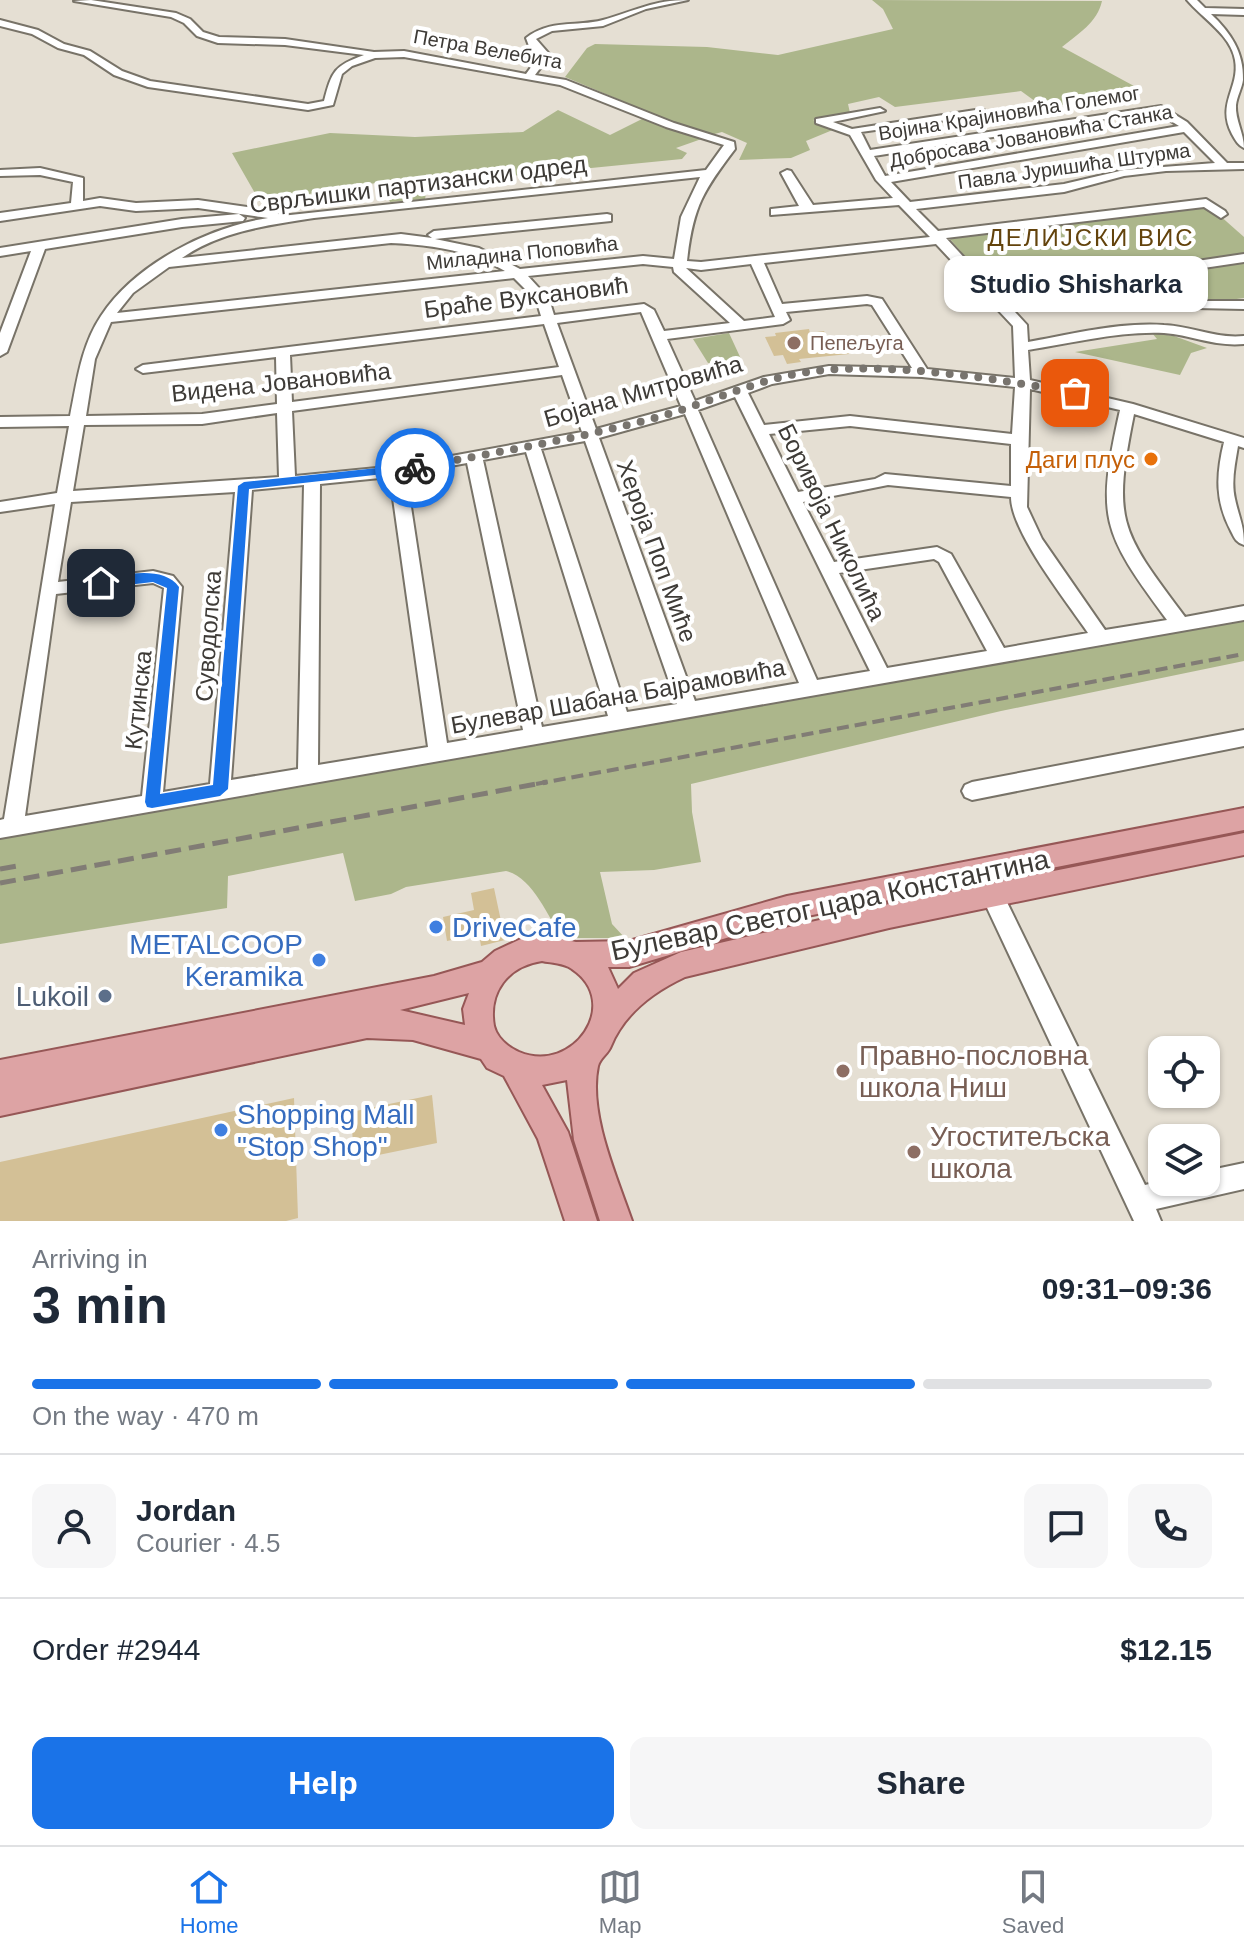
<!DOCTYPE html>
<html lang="en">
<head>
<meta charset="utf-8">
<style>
	body { margin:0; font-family:Arial,sans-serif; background:#f6f6f7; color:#1f2937; height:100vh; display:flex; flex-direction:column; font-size:30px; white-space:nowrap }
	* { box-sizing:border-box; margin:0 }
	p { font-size:26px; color:#747a83 }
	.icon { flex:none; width:44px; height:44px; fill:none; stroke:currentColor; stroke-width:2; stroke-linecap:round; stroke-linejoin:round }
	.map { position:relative; height:1221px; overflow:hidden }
	.details { display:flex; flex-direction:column; background:#fff; flex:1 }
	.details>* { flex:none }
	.fabs { position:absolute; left:1148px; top:1036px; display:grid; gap:16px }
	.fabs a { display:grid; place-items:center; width:72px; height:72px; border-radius:16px; background:#fff; box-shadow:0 2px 6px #0004; font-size:40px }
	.pin { position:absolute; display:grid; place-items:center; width:68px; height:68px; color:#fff; margin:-34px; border-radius:16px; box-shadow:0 4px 12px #0006 }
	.courier { position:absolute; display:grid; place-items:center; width:80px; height:80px; margin:-40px; border:6px solid #1a73e8; border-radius:50%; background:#fff; color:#222; box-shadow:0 2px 10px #0007 }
	.bubble { position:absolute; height:56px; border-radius:16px; background:#fff; box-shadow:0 2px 6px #0004; font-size:26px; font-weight:600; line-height:56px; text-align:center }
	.headline em { font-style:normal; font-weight:600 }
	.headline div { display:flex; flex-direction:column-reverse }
	.headline { display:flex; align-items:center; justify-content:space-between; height:136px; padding:0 32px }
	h1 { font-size:52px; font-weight:600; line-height:60px }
	.bar { display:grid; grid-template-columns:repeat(4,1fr); gap:12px 8px; align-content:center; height:96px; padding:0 32px }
	.bar i { height:10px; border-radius:6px; background:#e0e1e3 }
	.bar .on { background:#1a73e8 }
	.bar p { grid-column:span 4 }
	.line { display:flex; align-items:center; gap:20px; padding:0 32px; border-top:2px solid #e0e1e3 }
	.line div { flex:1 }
	.round { display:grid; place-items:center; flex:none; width:84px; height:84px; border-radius:16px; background:#f6f6f7 }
	.primary-button { display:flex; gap:16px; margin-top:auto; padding:16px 32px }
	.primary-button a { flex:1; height:92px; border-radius:16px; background:#1a73e8; color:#fff; font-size:32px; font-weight:600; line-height:92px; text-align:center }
	.primary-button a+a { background:#f6f6f7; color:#1f2937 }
	.dock { display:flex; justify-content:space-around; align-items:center; height:112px; border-top:2px solid #e0e1e3; background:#fff; font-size:22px; color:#747a83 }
	.dock a { display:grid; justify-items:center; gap:4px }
	.dock .on { color:#1a73e8 }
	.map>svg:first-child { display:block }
	.green { fill:#acb68b }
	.building { fill:#d3c096 }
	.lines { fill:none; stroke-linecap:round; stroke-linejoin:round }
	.minor-casing { stroke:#787368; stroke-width:4 }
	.major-casing { stroke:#965756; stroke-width:4 }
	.minor { fill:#fff; fill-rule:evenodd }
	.major { fill:#dda3a4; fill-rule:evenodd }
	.rail-far1 { stroke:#817c75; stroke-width:4; stroke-dasharray:12 6; stroke-linecap:butt }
	.rail { stroke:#817c75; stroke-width:5; stroke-dasharray:16 8; stroke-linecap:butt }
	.route { fill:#1a73e8 }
	.done { stroke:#78746e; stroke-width:8; stroke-dasharray:0 14.4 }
	.education-dot { fill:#8d6e63; stroke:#fff; stroke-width:3 }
	.food-dot { fill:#e8710a; stroke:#fff; stroke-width:3 }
	.shop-dot { fill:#3f7fe0; stroke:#fff; stroke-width:3 }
	.service-dot { fill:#5c6f8a; stroke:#fff; stroke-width:3 }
	.labels { text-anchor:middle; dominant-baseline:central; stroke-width:8; stroke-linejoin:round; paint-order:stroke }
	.far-street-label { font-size:20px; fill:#3e3b37; stroke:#fff }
	.far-education-label { font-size:20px; fill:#785e54; stroke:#fff; text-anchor:start }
	.street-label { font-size:24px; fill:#3e3b37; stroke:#fff }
	.far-quarter-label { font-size:24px; letter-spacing:2px; fill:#63430c; stroke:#fff }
	.food-label { font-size:24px; fill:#c56008; stroke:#fff; text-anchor:end }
	.near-street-label { font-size:28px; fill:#3e3b37; stroke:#fff }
	.near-shop-label { font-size:28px; fill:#366cbe; stroke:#fff; text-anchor:start }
	.near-service-label { font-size:28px; fill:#4e5e75; stroke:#fff; text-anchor:end }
	.near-education-label { font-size:28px; fill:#785e54; stroke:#fff; text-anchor:start }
</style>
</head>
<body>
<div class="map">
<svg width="1244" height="1221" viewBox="0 0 1244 1221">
	<rect width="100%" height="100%" fill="#e5dfd3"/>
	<!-- green -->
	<g class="green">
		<path d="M 872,0 L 1102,1 C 1097,23 1079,33 1062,47 L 1134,86 L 1075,96 L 1081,103 L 1043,107 L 1021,91 L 895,107 L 879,97 L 848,104 L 850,113 L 813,120 L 835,129 L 806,141 L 810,150 L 791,158 L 739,160 L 747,143 L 722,132 L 711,135 L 680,125 L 565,77 L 587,48 L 595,44 L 707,47 L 778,55 L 893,29 L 883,9 Z"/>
		<polygon points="558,110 610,135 642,119 710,136 676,148 687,153 682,159 428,184 425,199 390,202 382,182 260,202 232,153 330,133 415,137 523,132"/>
		<polygon points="1203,206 1218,214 1244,237 1244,254 995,290 949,238"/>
		<polygon points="1244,262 1244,298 1207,303 1172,273"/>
		<polygon points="729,333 741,359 708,363 693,339"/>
		<polygon points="1152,333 1174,336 1207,348 1191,353 1180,375 1075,352 1157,339"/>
		<path d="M 1244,614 L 1244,661 L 1001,711 L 691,784 L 692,812 L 701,862 L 654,870 L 600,872 L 612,924 L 625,938 L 562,938 C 547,915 533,878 506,871 L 406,887 L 391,894 L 355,901 L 343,853 L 228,876 L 227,908 L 0,944 L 0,831 Z"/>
	</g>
	<!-- building -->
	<g class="building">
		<polygon points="809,329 810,333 824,331 831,344 843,343 849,354 799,359 801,362 787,364 783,355 774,356 765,337 776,336 775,333"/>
		<polygon points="494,888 505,940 481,946 479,934 447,941 443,917 474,910 471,893"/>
		<polygon points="432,1095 437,1143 354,1160 351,1112"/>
		<polygon points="294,1098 298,1218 286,1221 0,1221 0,1162"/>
	</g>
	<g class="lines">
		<!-- minor casing -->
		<g class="minor-casing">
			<g id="minor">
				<path d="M 91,0 L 176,13 L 190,19 L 203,32 L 219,37 L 285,39 L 374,52 L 404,51 L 526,74 L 540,55 L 529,46 L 526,38 C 550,19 576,27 603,20 C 635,11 653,0 688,0 L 646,9 L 603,26 L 552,31 L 536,39 L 550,55 L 535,75 L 566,80 L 674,123 L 734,142 L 735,149 C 703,191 693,207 687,261 L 701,262 L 930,237 L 899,205 L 771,215 L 771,209 L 799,206 L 781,173 L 787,170 L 791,171 L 813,205 L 893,198 L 876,180 L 850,135 L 816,123 L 816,119 L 880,108 L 885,111 L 833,122 L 852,129 L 982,109 L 987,112 L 982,115 L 861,132 L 870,150 L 1161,106 L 1187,122 L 1227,163 L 1244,163 L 1244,169 L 1166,171 L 1124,176 L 1064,192 L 916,209 L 938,231 L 1206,199 L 1225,211 L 1227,214 L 1221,218 L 1204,207 L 946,238 L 995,291 L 1244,254 L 1244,262 L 1170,273 L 1203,301 L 1244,301 L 1244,309 L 1195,308 L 1157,275 L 1002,298 L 1027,325 L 1028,342 C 1073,334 1119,322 1164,325 C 1192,326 1215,339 1244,336 L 1244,344 C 1215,347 1192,335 1164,333 C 1119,331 1073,343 1028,350 L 1030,380 L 1133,404 L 1244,438 L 1244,448 L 1238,446 C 1235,464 1231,482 1235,499 C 1239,518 1244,524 1244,545 C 1236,542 1235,539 1231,531 C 1215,501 1216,475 1224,442 L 1134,414 C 1112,522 1120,530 1185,617 L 1244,606 L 1244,620 L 0,838 L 0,820 L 4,819 L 55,504 L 0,512 L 0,502 L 57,493 L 69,426 L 0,427 L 0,417 L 70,416 C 77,382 81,346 101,316 C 135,264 208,227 268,218 L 198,208 L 136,211 L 100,206 L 0,221 L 0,213 L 71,203 L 73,182 L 40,175 L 0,176 L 0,170 L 40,168 L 83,178 L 83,201 L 100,198 L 136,203 L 198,200 L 275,211 L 281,216 L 706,170 L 724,145 L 666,127 L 560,85 L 404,57 L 375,58 L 352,66 L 342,74 L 333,105 L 308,110 L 148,87 L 114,75 L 84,55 L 58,48 L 32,34 L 0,26 L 0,20 L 38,30 L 64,44 L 90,51 L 122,71 L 150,81 L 308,104 L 324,101 C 332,71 334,66 364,55 L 285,45 L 218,43 L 197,36 L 184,23 L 171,17 L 74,1 ZM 1155,111 L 1179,126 L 885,176 L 874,156 ZM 1184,132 L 1215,163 L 1124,170 L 1064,184 L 910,202 L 891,182 ZM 700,177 L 681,217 L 674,259 L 643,256 L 520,269 L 479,248 L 435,239 L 611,221 L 611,215 L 607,214 L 434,231 L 428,235 L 432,238 L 401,234 L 182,258 C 221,231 269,225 314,218 ZM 391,243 C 432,245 469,250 505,271 L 117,313 L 133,293 L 169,267 ZM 936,244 L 1013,326 L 1015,378 L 927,369 L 882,299 L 867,296 L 782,304 L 764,263 ZM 643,264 L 673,267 L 674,272 L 730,323 L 664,331 L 654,310 L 644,304 L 554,315 L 549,299 L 528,276 ZM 751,264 L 775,317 L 744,321 L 686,268 L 701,270 ZM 514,278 L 536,300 L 541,316 L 143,365 L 136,369 L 143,373 L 276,357 L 277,404 L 202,414 L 86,416 L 95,359 L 111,322 ZM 867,304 L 872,305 L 912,368 L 829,366 L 764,377 L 695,401 L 667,339 L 783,324 L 790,320 L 786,312 ZM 641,312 L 681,406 L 596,429 L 557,323 ZM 544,324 L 559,367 L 292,402 L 290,355 ZM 829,374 L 922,377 L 1015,387 L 1012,434 L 850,416 L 764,425 L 748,393 L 772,384 ZM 562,375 L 582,432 L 397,466 L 295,476 L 292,411 ZM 1030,389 L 1120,410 C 1096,518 1101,531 1167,620 L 1105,630 L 1042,539 L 1027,507 ZM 735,397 L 870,671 L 817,680 L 698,410 ZM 277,413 L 279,477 L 73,491 L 84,425 L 202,424 ZM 685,414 L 799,683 L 695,701 L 599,438 ZM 850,426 L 1011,444 L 1011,486 L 885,474 L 875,479 L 798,492 L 769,434 ZM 585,441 L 677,704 L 627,712 L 541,449 ZM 526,452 L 608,716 L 542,727 L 483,460 ZM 467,463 L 523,730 L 447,743 L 406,474 ZM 390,477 L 428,747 L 318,765 L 320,484 ZM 304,485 L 298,769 L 231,780 L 252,490 ZM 888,485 L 1011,497 C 1011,532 1067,602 1088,633 L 1004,648 L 951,554 L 937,547 L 834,562 L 803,502 ZM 235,492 L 210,784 L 163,792 L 182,587 L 173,576 L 153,571 L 58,582 L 71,502 ZM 934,559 L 939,562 L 987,651 L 887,668 L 839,573 ZM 153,583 L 164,588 L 142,796 L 25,816 L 56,594 Z"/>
				<path d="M 1187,0 L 1197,0 L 1205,8 L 1244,9 L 1244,15 L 1211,14 C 1230,32 1244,52 1243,80 C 1242,88 1237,96 1236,105 C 1235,120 1244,133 1244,148 C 1238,145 1236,141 1232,134 C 1216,103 1240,88 1235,60 C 1231,35 1202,18 1187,0 Z"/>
				<polygon points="239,214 245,218 243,221 182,227 45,249 7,352 0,356 0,333 31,251 0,256 0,248 182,219"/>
				<polygon points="1244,730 1244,746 972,800 965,797 962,791 965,785 972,782"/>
				<polygon points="992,885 1000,888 1145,1185 1162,1181 1206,1182 1206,1171 1244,1163 1244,1189 1156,1209 1161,1221 1134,1221 981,895 984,888"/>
			</g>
		</g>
		<!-- major casing -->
		<g class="major-casing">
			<path id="major" d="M 1244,808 L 1244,830 L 787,920 L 629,967 L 608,967 L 618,989 L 634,973 L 681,952 L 889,904 L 1244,833 L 1244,855 L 889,928 L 685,977 C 653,992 624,1014 611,1046 C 608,1054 600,1058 598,1066 C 588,1113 617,1177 632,1221 L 600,1221 L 574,1140 L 567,1080 L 542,1085 L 568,1132 L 597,1221 L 565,1221 L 538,1139 L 504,1076 L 487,1068 L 481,1059 L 413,1040 L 367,1038 L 0,1116 L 0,1060 L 434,976 L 482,962 L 495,951 L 523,938 L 542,935 L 576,942 L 629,941 L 787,896 ZM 542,961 C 551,963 564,963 572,969 C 623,1003 573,1075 519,1052 C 508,1047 497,1038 494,1026 C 488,992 508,966 542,961 ZM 469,993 L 463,1009 L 465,1025 L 400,1010 Z"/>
		</g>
		<!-- minor -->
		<use href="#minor" class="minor"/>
		<!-- major -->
		<use href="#major" class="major"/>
		<!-- rail-far1 -->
		<polyline class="rail-far1" points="536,784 1244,654"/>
		<!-- rail -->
		<g class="rail">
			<polyline points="0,869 17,866"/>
			<polyline points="0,883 547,782"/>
		</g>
	</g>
	<!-- route -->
	<path class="route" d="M 415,464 L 419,465 L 419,470 L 249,489 L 228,789 L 220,796 L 152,808 L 147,807 L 145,802 L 167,588 L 153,582 L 101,588 L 95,583 L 97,580 C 120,575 163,564 179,587 L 160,794 L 213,785 L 238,486 L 244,482 Z"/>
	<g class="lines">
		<!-- done -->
		<path class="done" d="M 415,468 C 496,452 578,439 658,417 C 710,403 761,377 815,371 C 891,362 999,379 1075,393"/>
	</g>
	<!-- markers -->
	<g class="education-dot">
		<circle cx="794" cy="343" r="8"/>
		<circle cx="843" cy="1071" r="8"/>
		<circle cx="914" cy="1152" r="8"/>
	</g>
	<circle class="food-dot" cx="1151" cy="459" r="8"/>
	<g class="shop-dot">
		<circle cx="436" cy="927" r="8"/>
		<circle cx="319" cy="960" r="8"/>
		<circle cx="221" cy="1130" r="8"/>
	</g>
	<circle class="service-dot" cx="105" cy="996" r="8"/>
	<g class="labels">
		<!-- far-street labels -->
		<g class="far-street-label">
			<text transform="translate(488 49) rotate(10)">Петра Велебита</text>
			<text transform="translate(1009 113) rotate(-9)">Војина Крајиновића Големог</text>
			<text transform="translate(1031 136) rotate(-10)">Добросава Јовановића Станка</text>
			<text transform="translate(1074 166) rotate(-8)">Павла Јуришића Штурма</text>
			<text transform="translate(522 253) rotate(-6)">Миладина Поповића</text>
		</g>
		<!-- far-education labels -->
		<g class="far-education-label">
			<text x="810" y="343">Пепељуга</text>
		</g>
		<!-- street labels -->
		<g class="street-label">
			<text transform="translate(418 184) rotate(-7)">Сврљишки партизански одред</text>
			<text transform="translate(526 297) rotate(-7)">Браће Вуксановић</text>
			<text transform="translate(281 382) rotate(-6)">Видена Јовановића</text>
			<text transform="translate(643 391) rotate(-16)">Бојана Митровића</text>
			<text transform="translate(832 522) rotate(64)">Боривоја Николића</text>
			<text transform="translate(657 551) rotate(70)">Хероја Поп Миће</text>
			<text transform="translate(208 636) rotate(-86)">Суводолска</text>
			<text transform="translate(618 696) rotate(-10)">Булевар Шабана Бајрамовића</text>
			<text transform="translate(138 700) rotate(-84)">Кутинска</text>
		</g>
		<!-- far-quarter labels -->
		<g class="far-quarter-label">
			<text x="1091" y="237">ДЕЛИЈСКИ ВИС</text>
		</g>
		<!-- food labels -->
		<g class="food-label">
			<text x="1135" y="459">Даги плус</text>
		</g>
		<!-- near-street labels -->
		<g class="near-street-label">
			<text transform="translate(830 905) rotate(-12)">Булевар Светог цара Константина</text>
		</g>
		<!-- near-shop labels -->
		<g class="near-shop-label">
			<text x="452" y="927">DriveCafe</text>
			<text x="303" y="944" text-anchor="end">METALCOOP<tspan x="303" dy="32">Keramika</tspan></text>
			<text x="237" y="1114">Shopping Mall<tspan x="237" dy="32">"Stop Shop"</tspan></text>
		</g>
		<!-- near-service labels -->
		<g class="near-service-label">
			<text x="89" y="996">Lukoil</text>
		</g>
		<!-- near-education labels -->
		<g class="near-education-label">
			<text x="859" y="1055">Правно-пословна<tspan x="859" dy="32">школа Ниш</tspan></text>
			<text x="930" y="1136">Угоститељска<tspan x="930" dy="32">школа</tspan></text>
		</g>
	</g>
</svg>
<div class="fabs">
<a><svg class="icon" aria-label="locate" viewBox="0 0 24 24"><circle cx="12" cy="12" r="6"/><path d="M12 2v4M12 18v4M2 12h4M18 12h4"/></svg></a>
<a><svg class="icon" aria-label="layers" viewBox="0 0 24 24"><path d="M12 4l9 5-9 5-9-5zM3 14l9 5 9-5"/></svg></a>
</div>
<div class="pin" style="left:1075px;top:393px;background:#ea580c"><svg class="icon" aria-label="bag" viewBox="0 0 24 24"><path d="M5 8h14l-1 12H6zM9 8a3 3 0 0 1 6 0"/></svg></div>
<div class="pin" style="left:101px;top:583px;background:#1f2937"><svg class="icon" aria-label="home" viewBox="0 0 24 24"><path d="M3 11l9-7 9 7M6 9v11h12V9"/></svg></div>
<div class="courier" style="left:415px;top:468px"><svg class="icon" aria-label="bike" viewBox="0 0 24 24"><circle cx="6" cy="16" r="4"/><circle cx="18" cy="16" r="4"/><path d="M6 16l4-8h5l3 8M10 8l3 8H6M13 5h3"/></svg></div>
<div class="bubble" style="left:944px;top:256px;width:264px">Studio Shisharka</div>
</div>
<section class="details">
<div class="headline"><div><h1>3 min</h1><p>Arriving in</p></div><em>09:31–09:36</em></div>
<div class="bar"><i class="on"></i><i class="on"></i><i class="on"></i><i></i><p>On the way · 470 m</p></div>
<div class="line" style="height:144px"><a class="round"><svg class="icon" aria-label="person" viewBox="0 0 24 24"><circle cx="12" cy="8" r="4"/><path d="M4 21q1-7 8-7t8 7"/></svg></a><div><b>Jordan</b><p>Courier · 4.5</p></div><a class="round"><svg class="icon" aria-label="chat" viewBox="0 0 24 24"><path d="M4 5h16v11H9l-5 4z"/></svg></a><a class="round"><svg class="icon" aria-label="phone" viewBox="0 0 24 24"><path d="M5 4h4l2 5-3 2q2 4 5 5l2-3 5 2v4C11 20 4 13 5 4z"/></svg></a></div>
<div class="line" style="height:104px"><div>Order #2944</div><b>$12.15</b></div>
<div class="primary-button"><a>Help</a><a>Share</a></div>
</section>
<nav class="dock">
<a class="on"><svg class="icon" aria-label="home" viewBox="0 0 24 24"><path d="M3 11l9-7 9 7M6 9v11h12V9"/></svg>Home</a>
<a><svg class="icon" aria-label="map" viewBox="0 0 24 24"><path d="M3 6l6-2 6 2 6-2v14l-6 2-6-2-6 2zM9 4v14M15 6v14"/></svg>Map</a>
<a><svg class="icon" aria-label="saved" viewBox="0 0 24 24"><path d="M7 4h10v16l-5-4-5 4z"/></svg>Saved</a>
</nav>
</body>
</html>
